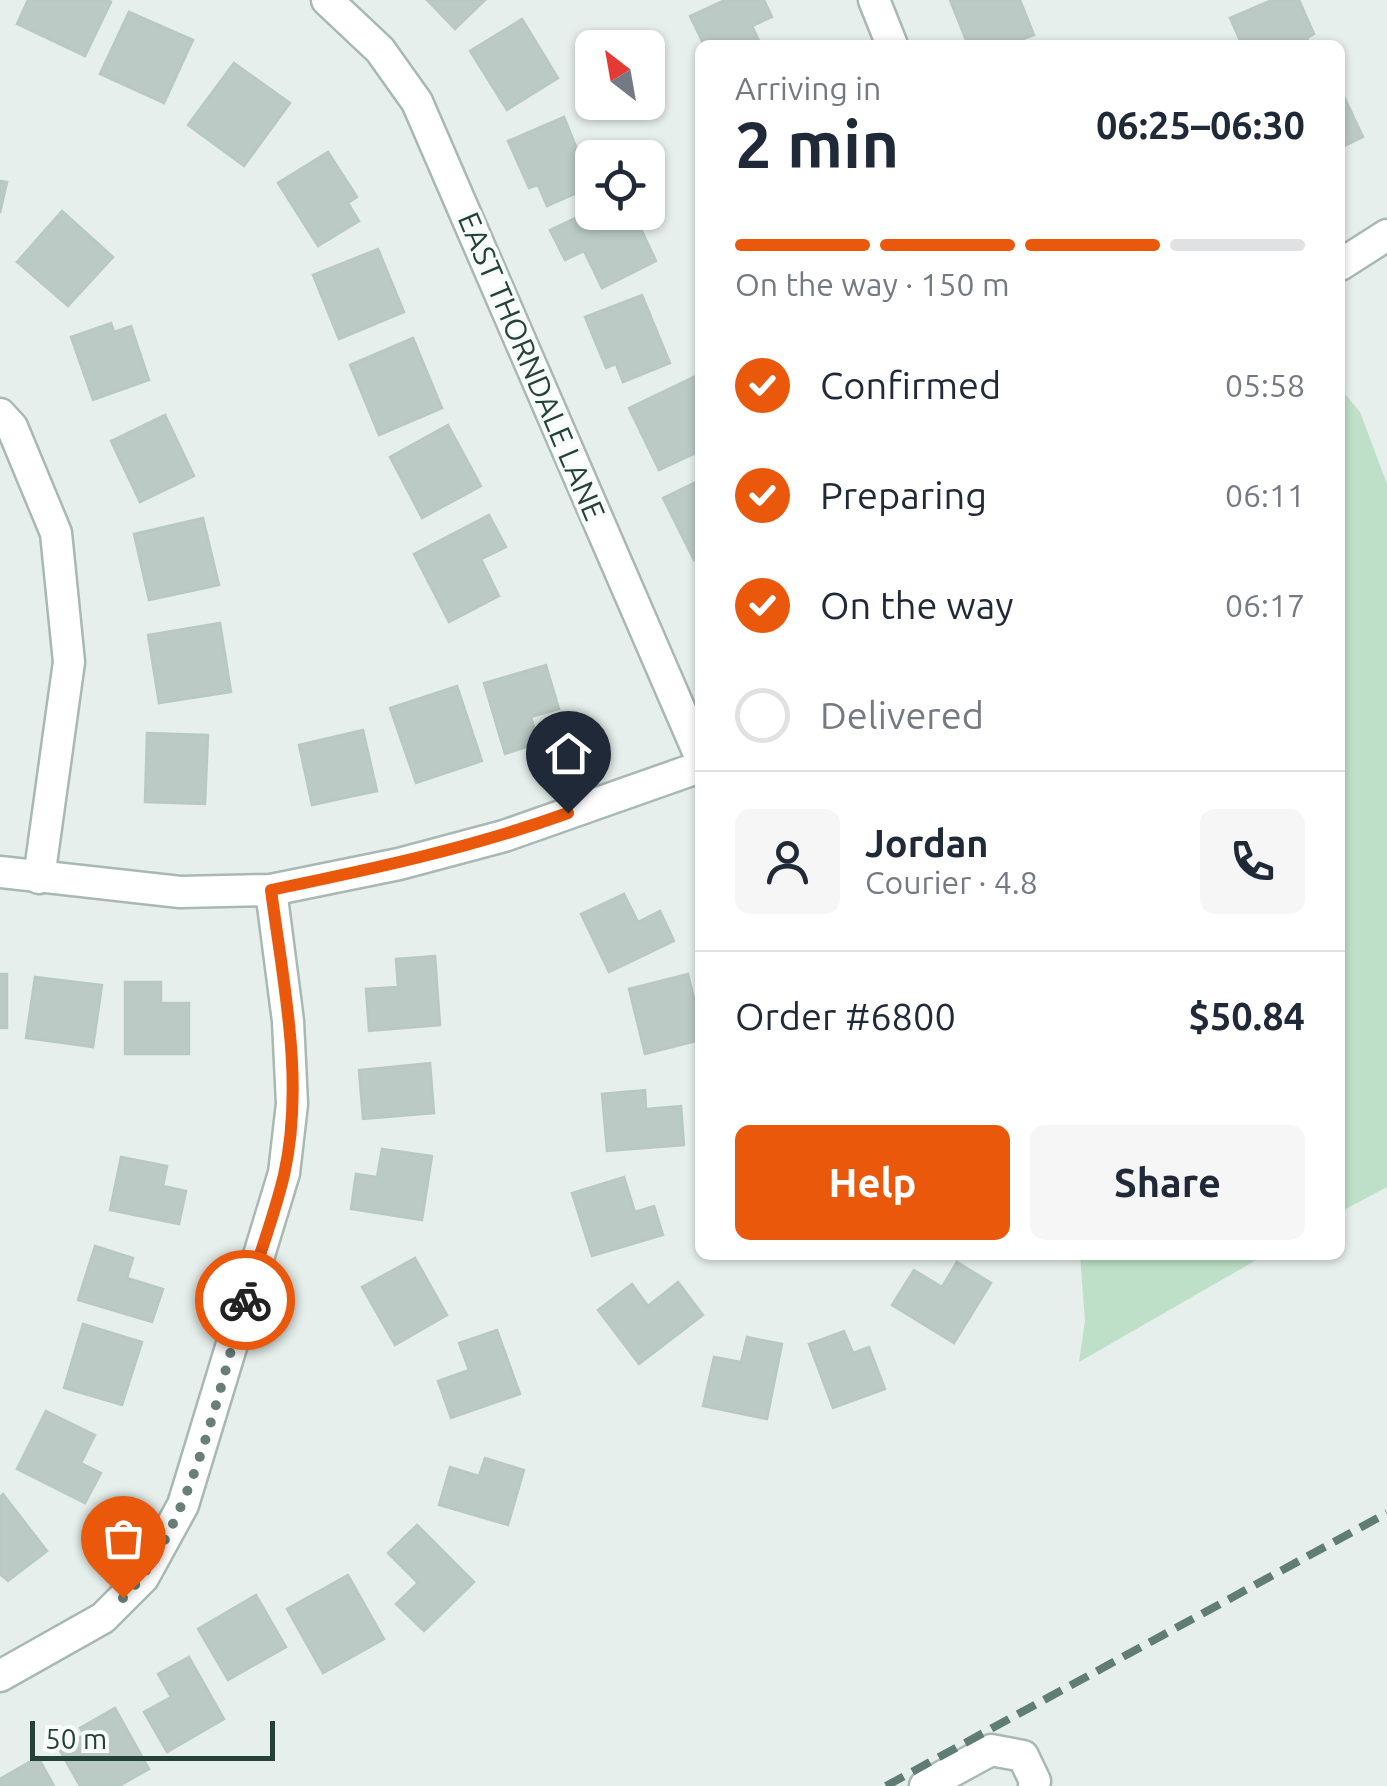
<!DOCTYPE html>
<html lang="en">
<head>
<meta charset="utf-8">
<style>
	body { margin:0; font-family:Ubuntu,sans-serif; background:#f6f6f7; color:#1f2937; height:100vh; display:flex; flex-direction:column; font-size:38px; white-space:nowrap }
	* { box-sizing:border-box; margin:0 }
	p { font-size:32px; color:#747a83 }
	.icon { flex:none; width:55px; height:55px; fill:none; stroke:currentColor; stroke-width:2; stroke-linecap:round; stroke-linejoin:round }
	.map { position:relative; flex:1; overflow:hidden }
	.panel { position:absolute; left:695px; top:40px; width:650px; height:1220px; display:flex; flex-direction:column; background:#fff; border-radius:15px; box-shadow:0 2px 8px #0004 }
	.panel>* { flex:none }
	.needle { width:65px; rotate:329deg }
	.fabs { position:absolute; left:575px; top:30px; display:grid; gap:20px }
	.fabs a { display:grid; place-items:center; width:90px; height:90px; border-radius:15px; background:#fff; box-shadow:0 2px 8px #0004; font-size:50px }
	.scale { position:absolute; left:30px; bottom:25px; width:245px; box-sizing:border-box; padding-left:10px; border:5px solid #24423a; border-top:0; font-size:28px; line-height:35px; white-space:nowrap; color:#24423a; -webkit-text-stroke:8px #f7fbf9; paint-order:stroke }
	.pin { position:absolute; display:grid; place-items:center; width:85px; height:85px; color:#fff; margin:-102px -42px; border-radius:50% 50% 50% 0; rotate:-45deg; box-shadow:0 0 10px #0007 }
	.pin .icon { rotate:45deg }
	.courier { position:absolute; display:grid; place-items:center; width:100px; height:100px; margin:-50px; border:8px solid #ea580c; border-radius:50%; background:#fff; color:#222; box-shadow:0 2px 12px #0007 }
	.head em { font-style:normal; font-weight:600 }
	.head div { display:flex; flex-direction:column-reverse }
	.head { display:flex; align-items:center; justify-content:space-between; height:170px; padding:0 40px }
	h1 { font-size:65px; font-weight:600; line-height:75px }
	.bar { display:grid; grid-template-columns:repeat(4,1fr); gap:15px 10px; align-content:center; height:120px; padding:0 40px }
	.bar i { height:12px; border-radius:8px; background:#e0e1e3 }
	.bar .current { background:#ea580c }
	.bar p { grid-column:span 4 }
	.line { display:flex; align-items:center; gap:25px; padding:0 40px; border-top:2px solid #e0e1e3 }
	.line div { flex:1 }
	.round { display:grid; place-items:center; flex:none; width:105px; height:105px; border-radius:15px; background:#f6f6f7 }
	ol { padding:0 40px; list-style:none }
	li { display:flex; align-items:center; gap:30px; height:110px }
	li p { margin-inline-start:auto }
	li .icon { padding:10px; border-radius:50%; background:#ea580c; color:#fff; stroke-width:4 }
	li:last-child { color:#747a83 }
	li i { width:55px; height:55px; border:5px solid #e0e1e3; border-radius:50% }
	.button { display:flex; gap:20px; margin-top:auto; padding:20px 40px }
	.button a { flex:1; height:115px; border-radius:15px; background:#ea580c; color:#fff; font-size:40px; font-weight:600; line-height:115px; text-align:center }
	.button a+a { background:#f6f6f7; color:#1f2937 }
	.map>svg:first-child { display:block }
	.green { fill:#bfe0c8 }
	.building { fill:#bbcac4; stroke:#b8c9c2; stroke-width:2.5 }
	.lines { fill:none; stroke-linecap:round; stroke-linejoin:round }
	.minor-casing { stroke:#a8b8b2; stroke-width:35 }
	.minor { stroke:#fff; stroke-width:30 }
	.rail { stroke:#5f7d75; stroke-width:8; stroke-dasharray:20 10; stroke-linecap:butt }
	.done { stroke:#687f78; stroke-width:10; stroke-dasharray:0 18 }
	.route { stroke:#ea580c; stroke-width:12 }
	.labels { text-anchor:middle; dominant-baseline:central; stroke-width:8; stroke-linejoin:round; paint-order:stroke }
	.street-label { font-size:30px; fill:#24423a; stroke:#f7fbf9 }
</style>
</head>
<body>
<div class="map">
<svg width="1387" height="1786" viewBox="0 0 1387 1786">
	<rect width="100%" height="100%" fill="#e6efeb"/>
	<!-- green -->
	<g class="green">
		<polygon points="1340,388 1360,412 1387,484 1387,1187 1340,1212"/>
		<polygon points="1080,1255 1265,1255 1079,1362 1085,1321"/>
	</g>
	<!-- building -->
	<g class="building">
		<polygon points="28,0 108,0 111,2 85,56 17,24"/>
		<polygon points="427,0 485,0 455,29"/>
		<polygon points="725,0 764,0 772,17 752,26 761,45 704,45 690,16"/>
		<polygon points="950,0 1020,0 1034,35 1007,45 968,45"/>
		<polygon points="1272,0 1299,0 1314,34 1307,38 1310,45 1242,45 1230,18"/>
		<polygon points="129,12 193,40 164,103 100,74"/>
		<polygon points="522,19 558,78 507,110 470,51"/>
		<polygon points="234,63 290,103 244,166 188,125"/>
		<polygon points="1340,88 1363,137 1340,148"/>
		<polygon points="564,117 592,186 547,206 538,185 529,188 508,141"/>
		<polygon points="328,152 357,197 348,203 359,221 318,246 278,183"/>
		<polygon points="0,181 7,182 0,213"/>
		<polygon points="592,210 633,212 656,261 602,288 584,251 565,260 550,230"/>
		<polygon points="62,211 113,257 68,306 17,262"/>
		<polygon points="378,249 404,312 339,339 313,275"/>
		<polygon points="642,295 670,363 623,382 616,364 606,368 585,317"/>
		<polygon points="111,323 114,332 131,326 149,380 93,400 71,337"/>
		<polygon points="413,338 442,408 379,435 350,365"/>
		<polygon points="696,376 700,384 700,451 659,470 629,408"/>
		<polygon points="165,415 194,476 140,502 111,441"/>
		<polygon points="448,425 481,486 422,518 390,457"/>
		<polygon points="700,480 700,557 694,560 663,498"/>
		<polygon points="489,515 506,547 481,559 499,596 449,622 414,554"/>
		<polygon points="203,518 219,585 149,600 134,534"/>
		<polygon points="220,623 231,692 159,703 148,635"/>
		<polygon points="546,665 559,709 531,717 539,743 505,754 484,683"/>
		<polygon points="457,686 482,761 416,783 390,708"/>
		<polygon points="363,730 377,791 312,805 299,745"/>
		<polygon points="147,733 208,735 205,804 145,802"/>
		<polygon points="624,894 638,922 660,911 674,941 609,972 581,914"/>
		<polygon points="435,956 440,1025 369,1031 366,989 398,987 396,959"/>
		<rect x="0" y="974" width="7" height="54"/>
		<polygon points="688,974 700,1023 700,1040 645,1054 629,989"/>
		<polygon points="35,977 102,985 93,1047 26,1038"/>
		<polygon points="125,982 161,982 161,1003 189,1003 189,1054 125,1054"/>
		<polygon points="430,1063 434,1113 363,1119 359,1070"/>
		<polygon points="645,1090 646,1109 681,1106 684,1145 607,1151 602,1094"/>
		<polygon points="382,1149 432,1156 422,1220 351,1209 356,1174 377,1177"/>
		<polygon points="121,1157 167,1166 163,1186 186,1191 179,1224 110,1210"/>
		<polygon points="624,1177 635,1212 654,1206 663,1235 592,1256 572,1193"/>
		<polygon points="95,1246 133,1258 127,1278 163,1289 152,1322 78,1300"/>
		<polygon points="415,1258 447,1315 395,1345 362,1287"/>
		<polygon points="957,1262 991,1283 954,1343 892,1305 914,1270 942,1287"/>
		<polygon points="678,1282 703,1315 639,1364 598,1310 632,1284 648,1306"/>
		<polygon points="83,1324 142,1342 122,1405 64,1388"/>
		<polygon points="497,1330 520,1394 451,1418 438,1381 469,1370 459,1343"/>
		<polygon points="844,1331 853,1353 869,1347 885,1389 833,1408 809,1344"/>
		<polygon points="747,1337 782,1344 767,1419 703,1406 714,1357 741,1362"/>
		<polygon points="46,1411 95,1435 81,1463 101,1473 85,1503 17,1469"/>
		<polygon points="485,1458 524,1470 508,1525 439,1505 450,1467 479,1476"/>
		<polygon points="3,1494 47,1551 8,1581 0,1574 0,1497"/>
		<polygon points="417,1525 474,1582 424,1631 396,1604 418,1583 388,1553"/>
		<polygon points="348,1575 384,1639 323,1673 287,1609"/>
		<polygon points="256,1595 286,1647 228,1680 198,1629"/>
		<polygon points="189,1657 224,1719 167,1752 144,1712 171,1697 158,1674"/>
		<polygon points="115,1708 149,1769 119,1786 80,1786 59,1749 84,1735 80,1728"/>
		<polygon points="38,1757 54,1786 0,1786 0,1779"/>
	</g>
	<g class="lines">
		<!-- minor casing -->
		<g class="minor-casing">
			<g id="minor">
				<polyline points="327,0 380,50 417,102 700,756"/>
				<polyline points="874,0 892,45"/>
				<polyline points="1340,265 1387,235"/>
				<polyline points="0,414 12,427 56,533 69,662 39,878"/>
				<polyline points="0,872 180,892 271,890 399,864 504,836 700,767"/>
				<polyline points="0,1676 103,1618 143,1578 183,1505 284,1173 292,1104 288,1021 271,890"/>
				<polyline points="925,1786 991,1750 1023,1756 1035,1781 1034,1786"/>
			</g>
		</g>
		<!-- minor -->
		<use href="#minor" class="minor"/>
		<!-- rail -->
		<polyline class="rail" points="886,1786 1387,1513"/>
	</g>
	<g class="lines">
		<!-- done -->
		<path class="done" d="M 123,1598 C 191,1530 218,1392 245,1300"/>
		<!-- route -->
		<path class="route" d="M 245,1300 C 258,1259 274,1217 284,1175 C 305,1082 283,982 271,890 C 372,869 471,848 568,813"/>
	</g>
	<g class="labels">
		<!-- street labels -->
		<g class="street-label">
			<text transform="translate(532 366) rotate(67)">EAST THORNDALE LANE</text>
		</g>
	</g>
</svg>
<div class="fabs">
<a><svg class="needle" viewBox="-14 -14 28 28"><path d="M0-13l5 13h-10z" fill="#e53935"/><path d="M0 13l5-13h-10z" fill="#747a83"/></svg></a>
<a><svg class="icon" aria-label="locate" viewBox="0 0 24 24"><circle cx="12" cy="12" r="6"/><path d="M12 2v4M12 18v4M2 12h4M18 12h4"/></svg></a>
</div>
<div class="scale">50 m</div>
<div class="pin" style="left:123px;top:1598px;background:#ea580c"><svg class="icon" aria-label="bag" viewBox="0 0 24 24"><path d="M5 8h14l-1 12H6zM9 8a3 3 0 0 1 6 0"/></svg></div>
<div class="pin" style="left:568px;top:813px;background:#1f2937"><svg class="icon" aria-label="home" viewBox="0 0 24 24"><path d="M3 11l9-7 9 7M6 9v11h12V9"/></svg></div>
<div class="courier" style="left:245px;top:1300px"><svg class="icon" aria-label="bike" viewBox="0 0 24 24"><circle cx="6" cy="16" r="4"/><circle cx="18" cy="16" r="4"/><path d="M6 16l4-8h5l3 8M10 8l3 8H6M13 5h3"/></svg></div>
<section class="panel">
<div class="head"><div><h1>2 min</h1><p>Arriving in</p></div><em>06:25–06:30</em></div>
<div class="bar"><i class="current"></i><i class="current"></i><i class="current"></i><i></i><p>On the way · 150 m</p></div>
<ol>
<li><svg class="icon" aria-label="check" viewBox="0 0 24 24"><path d="M5 12l5 5 9-10"/></svg>Confirmed<p>05:58</p></li>
<li><svg class="icon" aria-label="check" viewBox="0 0 24 24"><path d="M5 12l5 5 9-10"/></svg>Preparing<p>06:11</p></li>
<li><svg class="icon" aria-label="check" viewBox="0 0 24 24"><path d="M5 12l5 5 9-10"/></svg>On the way<p>06:17</p></li>
<li><i></i>Delivered</li>
</ol>
<div class="line" style="height:180px"><a class="round"><svg class="icon" aria-label="person" viewBox="0 0 24 24"><circle cx="12" cy="8" r="4"/><path d="M4 21q1-7 8-7t8 7"/></svg></a><div><b>Jordan</b><p>Courier · 4.8</p></div><a class="round"><svg class="icon" aria-label="phone" viewBox="0 0 24 24"><path d="M5 4h4l2 5-3 2q2 4 5 5l2-3 5 2v4C11 20 4 13 5 4z"/></svg></a></div>
<div class="line" style="height:130px"><div>Order #6800</div><b>$50.84</b></div>
<div class="button"><a>Help</a><a>Share</a></div>
</section>
</div>
</body>
</html>
